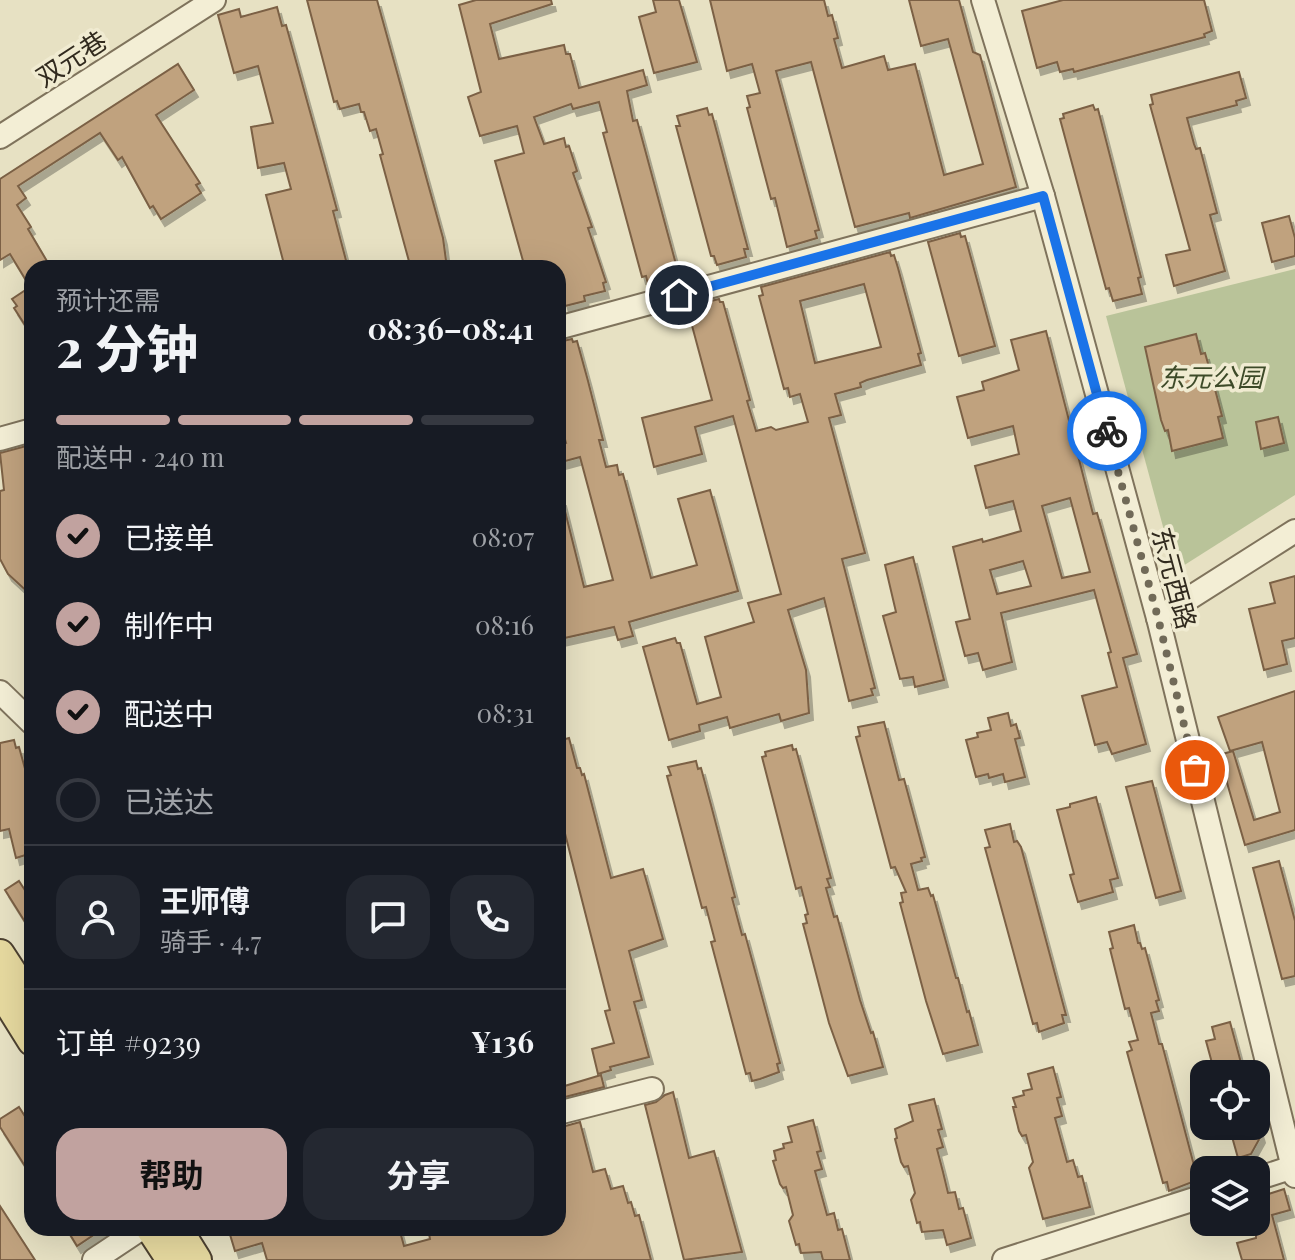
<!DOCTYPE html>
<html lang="zh">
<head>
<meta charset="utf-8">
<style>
	body { margin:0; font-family:"Playfair Display","Noto Sans SC",serif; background:#242831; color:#f1f3f6; height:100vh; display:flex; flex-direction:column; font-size:30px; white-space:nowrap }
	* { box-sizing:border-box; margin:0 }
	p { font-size:26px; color:#9ea1a6 }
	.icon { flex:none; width:44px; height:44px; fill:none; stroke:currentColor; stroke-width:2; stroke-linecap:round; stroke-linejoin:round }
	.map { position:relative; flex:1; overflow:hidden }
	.sheet { position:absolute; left:24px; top:260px; width:542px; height:976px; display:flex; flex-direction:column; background:#171b24; border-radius:24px; box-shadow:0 8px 32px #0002 }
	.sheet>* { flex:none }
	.buttons { position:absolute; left:1190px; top:1060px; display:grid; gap:16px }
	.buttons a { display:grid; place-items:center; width:80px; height:80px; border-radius:16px; background:#171b24; box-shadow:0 8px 32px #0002; font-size:40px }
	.pin { position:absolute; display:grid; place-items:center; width:68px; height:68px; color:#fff; margin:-34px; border:4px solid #fff; border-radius:50%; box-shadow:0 2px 8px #0007 }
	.courier { position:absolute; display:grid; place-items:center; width:80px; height:80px; margin:-40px; border:6px solid #1a73e8; border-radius:50%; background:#fff; color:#222; box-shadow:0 2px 10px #0007 }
	.head em { font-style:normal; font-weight:700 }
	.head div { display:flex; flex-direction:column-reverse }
	.head { display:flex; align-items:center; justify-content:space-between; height:136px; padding:0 32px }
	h1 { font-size:52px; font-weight:700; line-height:60px }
	.bar { display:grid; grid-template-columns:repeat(4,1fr); gap:12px 8px; align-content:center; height:96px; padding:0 32px }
	.bar i { height:10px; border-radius:6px; background:#363941 }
	.bar .active { background:#c1a29f }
	.bar p { grid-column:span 4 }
	.line { display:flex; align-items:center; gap:20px; padding:0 32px; border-top:2px solid #363941 }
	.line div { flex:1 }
	.round { display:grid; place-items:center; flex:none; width:84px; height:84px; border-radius:24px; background:#242831 }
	ol { padding:0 32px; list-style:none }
	li { display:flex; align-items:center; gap:24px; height:88px }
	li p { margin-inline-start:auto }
	li .icon { padding:8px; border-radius:50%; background:#c1a29f; color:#111; stroke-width:4 }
	li:last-child { color:#9ea1a6 }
	li i { width:44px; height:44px; border:4px solid #363941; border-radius:50% }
	.action { display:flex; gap:16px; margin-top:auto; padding:16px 32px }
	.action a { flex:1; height:92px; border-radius:24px; background:#c1a29f; color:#111; font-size:32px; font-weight:700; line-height:92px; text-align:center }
	.action a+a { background:#242831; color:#f1f3f6 }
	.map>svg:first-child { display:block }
	.green { fill:#b9c399 }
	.building { fill:#c0a27e; stroke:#7b6145; stroke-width:2; fill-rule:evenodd; filter:url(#shadow) }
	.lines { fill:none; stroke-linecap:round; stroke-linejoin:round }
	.minor-casing { stroke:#7f735c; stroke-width:26 }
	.major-casing { stroke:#4d4130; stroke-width:32 }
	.minor { stroke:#f3eed5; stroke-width:22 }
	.major { stroke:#e6d99f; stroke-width:28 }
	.done { stroke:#716a58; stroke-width:8; stroke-dasharray:0 14.4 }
	.route { stroke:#1a73e8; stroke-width:10 }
	.labels { text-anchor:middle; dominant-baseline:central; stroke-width:7; stroke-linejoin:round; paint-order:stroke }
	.street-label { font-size:26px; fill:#312a1e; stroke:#f0ebd1 }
	.park-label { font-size:26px; font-style:italic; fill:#3d4a28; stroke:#f0ebd1 }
</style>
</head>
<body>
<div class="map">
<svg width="1295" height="1260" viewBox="0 0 1295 1260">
	<defs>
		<filter id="shadow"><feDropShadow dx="4" dy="7" stdDeviation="0" flood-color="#0004"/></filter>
	</defs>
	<rect width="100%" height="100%" fill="#e7e1c3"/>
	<!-- green -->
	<polygon class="green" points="1295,269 1295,495 1175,571 1106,316"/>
	<!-- building -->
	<g class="building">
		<polygon points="307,0 377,0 443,238 447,268 414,268 412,264 410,265 380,155 383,154 376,129 370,131 364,112 361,112 359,104 340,109 337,101 334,102"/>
		<polygon points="476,0 551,0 552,4 490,24 499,59 564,45 566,54 570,54 579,88 643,70 647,85 627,91 633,121 637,120 677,268 674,269 676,276 648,284 646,276 642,277 603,133 607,132 599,102 573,109 571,104 534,117 544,144 564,138 566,147 569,146 577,171 573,173 592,227 588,228 606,282 603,283 605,291 584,296 585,301 565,306 561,290 558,291 558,268 525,268 495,161 524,153 517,126 480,136 468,97 481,92 459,5"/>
		<polygon points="653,0 679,0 697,62 654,73 639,17 656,12"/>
		<polygon points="710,0 824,0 828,16 832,15 838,38 834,39 842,68 884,56 888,70 915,64 944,175 983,164 948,39 921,46 909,0 959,0 973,52 980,55 1016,187 910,218 909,213 855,227 811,62 776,71 819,230 815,231 817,238 787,247 775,198 771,199 747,108 750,107 747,96 760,93 752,64 727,71"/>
		<polygon points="1063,0 1204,0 1212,31 1204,34 1205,37 1074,72 1073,69 1060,72 1057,62 1037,68 1022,11"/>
		<polygon points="277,7 282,26 286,25 322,155 337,210 333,211 348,268 285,268 266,195 291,189 284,163 258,168 251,127 273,123 258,66 234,73 218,15 239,9 241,17"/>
		<polygon points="178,64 194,90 156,115 200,183 196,185 201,193 161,219 153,206 150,208 122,157 118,160 100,133 18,186 26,198 17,205 31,227 28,229 51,268 32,268 32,336 14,308 17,306 12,299 30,287 10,254 0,260 0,179"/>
		<polygon points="1239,72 1246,98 1236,101 1237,105 1187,118 1194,144 1196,149 1200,148 1217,213 1210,215 1225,271 1174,286 1166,255 1190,250 1150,105 1153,104 1151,95"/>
		<polygon points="1093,105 1095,110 1098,109 1141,277 1138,278 1142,294 1113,301 1109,288 1106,289 1060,119 1064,118 1063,114"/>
		<polygon points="707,108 709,115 712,114 748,249 744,249 746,257 717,265 714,256 711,256 676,126 680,126 677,116"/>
		<polygon points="1289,216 1295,238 1295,256 1272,262 1262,223"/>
		<polygon points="960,233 961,237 965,236 995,346 959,356 928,242"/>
		<path d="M 890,252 L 891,256 L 894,255 L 898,268 L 921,353 L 918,354 L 921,365 L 867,380 L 860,383 L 861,387 L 835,394 L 841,415 L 829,418 L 865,553 L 842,559 L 875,688 L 871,689 L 873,695 L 849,701 L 824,598 L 788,610 L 806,670 L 809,713 L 781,721 L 779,714 L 730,728 L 727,717 L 699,725 L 700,731 L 669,740 L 643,647 L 675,638 L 677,643 L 680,643 L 697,704 L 721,697 L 705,637 L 754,622 L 748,603 L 781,594 L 733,416 L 695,427 L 702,454 L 654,467 L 642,418 L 712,400 L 687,307 L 719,299 L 720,302 L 723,302 L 750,400 L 747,401 L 756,431 L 771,427 L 776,430 L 808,422 L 800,394 L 790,397 L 788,388 L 784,389 L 759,296 L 763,295 L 761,287 ZM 864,284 L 881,347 L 815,363 L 800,301 Z"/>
		<path d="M 1046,331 L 1093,514 L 1097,513 L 1137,654 L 1123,658 L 1146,744 L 1112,754 L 1107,742 L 1095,745 L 1082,696 L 1117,687 L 1108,653 L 1111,652 L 1094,590 L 1001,613 L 1012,662 L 983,670 L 978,653 L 965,656 L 956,622 L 970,619 L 953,547 L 982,539 L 983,542 L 1021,531 L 1013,501 L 986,508 L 975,466 L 1019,454 L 1013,426 L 968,438 L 957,397 L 984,390 L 982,382 L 1019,370 L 1011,340 ZM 1070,498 L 1090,572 L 1062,578 L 1042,506 ZM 1023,561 L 1031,586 L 997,594 L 990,570 Z"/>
		<polygon points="1196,334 1201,354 1205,353 1211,374 1222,416 1218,417 1223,438 1172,451 1168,430 1165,431 1161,420 1145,347"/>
		<polygon points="572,339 573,342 577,341 588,381 603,440 599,440 606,467 617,465 619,475 623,474 651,578 697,565 678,499 710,490 738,591 629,622 633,636 618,640 614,627 560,639 558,631 558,499 562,499 584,587 613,580 580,457 558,463 558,444 566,443 558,414 558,342"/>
		<polygon points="1278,417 1284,443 1261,449 1256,422"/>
		<polygon points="30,445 32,452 32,596 8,574 0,559 0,491 4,490 0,453"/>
		<polygon points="913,557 944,680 915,687 913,677 900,679 883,616 896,612 885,565"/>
		<polygon points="1295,576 1295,638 1282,641 1287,664 1264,670 1249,609 1275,603 1270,583"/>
		<polygon points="1295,691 1295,830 1245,845 1219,755 1233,751 1254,820 1280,812 1262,742 1230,751 1218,717"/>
		<polygon points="1008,713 1011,726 1016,724 1020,738 1015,739 1025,777 1005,782 1003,774 989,778 988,774 976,777 966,740 978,737 977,733 991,730 988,718"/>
		<polygon points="884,722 899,780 904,779 925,857 921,858 922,861 911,864 918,890 928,888 931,896 933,895 956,978 958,978 967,1012 969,1011 978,1045 943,1054 926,1001 900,903 903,902 901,893 906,892 895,867 891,868 856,737 860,736 858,727"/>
		<polygon points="569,738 577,768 580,768 582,775 584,774 611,878 643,869 663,939 629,951 642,1000 634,1002 649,1057 610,1067 611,1070 598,1074 592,1049 614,1043 605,1011 610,1010 558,806 558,741"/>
		<polygon points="14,740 16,748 19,747 32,794 32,853 16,858 9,829 0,831 0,743"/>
		<polygon points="792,745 793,750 796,749 831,878 827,879 830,887 826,888 834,917 837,916 860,1000 871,1033 873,1032 883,1067 848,1076 829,1023 803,924 807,923 805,915 808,914 801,887 796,889 762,757 766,756 765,752"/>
		<polygon points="696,761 698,769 701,768 711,805 735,897 732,898 742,935 745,934 780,1063 777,1064 779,1072 760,1079 752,1081 750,1073 746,1074 711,942 715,941 706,907 702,908 667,776 671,775 668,767"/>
		<polygon points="1152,781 1181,891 1156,898 1126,787"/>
		<polygon points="1096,797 1118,878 1110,880 1113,892 1078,902 1070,875 1074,874 1057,810 1070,807 1070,804"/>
		<polygon points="1010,824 1014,842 1017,841 1021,847 1066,1015 1062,1015 1064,1023 1039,1032 1037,1023 1033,1024 985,848 990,847 985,830"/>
		<polygon points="1279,861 1295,921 1295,976 1282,979 1253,868"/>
		<polygon points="19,881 32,901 32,933 5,890"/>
		<polygon points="1134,925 1138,943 1140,943 1142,949 1145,948 1159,1000 1156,1001 1159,1011 1151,1013 1159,1044 1162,1044 1196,1173 1193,1173 1195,1181 1169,1191 1167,1182 1163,1183 1127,1052 1132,1050 1129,1042 1138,1040 1129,1008 1125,1009 1110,949 1113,948 1109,932"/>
		<polygon points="1230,1022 1244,1074 1215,1074 1206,1041 1215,1039 1212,1027"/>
		<polygon points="1053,1067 1061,1097 1057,1098 1062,1116 1055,1118 1067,1162 1073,1160 1078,1177 1082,1176 1090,1207 1043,1219 1029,1168 1033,1162 1026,1135 1022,1136 1019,1131 1013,1107 1016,1107 1013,1098 1024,1095 1023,1091 1032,1089 1028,1074"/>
		<polygon points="601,1075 604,1087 561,1098 558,1088"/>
		<polygon points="673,1092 689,1158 714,1151 742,1252 684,1260 645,1105 656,1102 665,1095"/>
		<polygon points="934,1099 942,1129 938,1130 943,1147 937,1149 943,1172 948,1193 955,1192 959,1209 963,1208 971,1238 947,1245 943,1230 922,1232 920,1222 917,1223 911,1200 915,1193 908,1166 904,1167 901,1162 895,1139 897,1138 895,1129 913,1121 909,1105"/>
		<polygon points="19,1107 28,1121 32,1118 32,1177 0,1127 0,1119"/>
		<polygon points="813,1120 821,1151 817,1152 822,1169 815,1171 827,1215 834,1213 838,1230 842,1229 850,1260 823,1260 821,1252 801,1253 799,1244 796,1245 789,1221 793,1215 786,1187 783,1188 780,1184 773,1161 776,1160 774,1151 784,1148 783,1144 792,1142 788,1127"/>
		<polygon points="580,1122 593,1172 605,1169 611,1189 623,1186 628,1203 631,1202 635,1216 639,1215 651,1260 267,1260 262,1243 235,1251 228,1228 399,1228 404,1246 430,1239 428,1228 558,1228 558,1128"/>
		<polygon points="1229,1126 1258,1126 1261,1136 1251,1154 1238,1158"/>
		<polygon points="1284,1189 1290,1210 1272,1215 1284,1260 1242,1260 1237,1243 1256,1238 1256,1198"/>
		<polygon points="0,1206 35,1260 0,1260"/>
		<polygon points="66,1228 104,1228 77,1246"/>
	</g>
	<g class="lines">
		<!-- minor casing -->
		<g class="minor-casing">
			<g id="minor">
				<polyline points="983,0 1043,196 1158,618 1295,1176"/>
				<polyline points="0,137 214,0"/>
				<polyline points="558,328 1043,196"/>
				<polyline points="0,439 32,430"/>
				<polyline points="1158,618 1295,531"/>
				<polyline points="0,692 32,723"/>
				<polyline points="558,1113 652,1089"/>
				<polyline points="1256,1179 1293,1167"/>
				<polyline points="94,1260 142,1228"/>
				<polyline points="1004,1260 1204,1196"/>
			</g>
		</g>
		<!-- major casing -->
		<g class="major-casing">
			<g id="major">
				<polyline points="0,954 32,1003"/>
				<polyline points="0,990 32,1041"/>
				<polyline points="150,1228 171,1260"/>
				<polyline points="177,1228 197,1260"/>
			</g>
		</g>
		<!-- minor -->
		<use href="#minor" class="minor"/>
		<!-- major -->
		<use href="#major" class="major"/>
	</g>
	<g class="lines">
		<!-- done -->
		<polyline class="done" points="1107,431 1158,618 1195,770"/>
		<!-- route -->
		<polyline class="route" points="679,295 1043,196 1107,431"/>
	</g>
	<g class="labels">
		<!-- street labels -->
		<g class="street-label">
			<text transform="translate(71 58) rotate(-33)">双元巷</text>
			<text transform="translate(1175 578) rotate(75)">东元西路</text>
		</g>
		<!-- park labels -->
		<g class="park-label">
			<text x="1211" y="376">东元公园</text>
		</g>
	</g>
</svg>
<div class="buttons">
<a><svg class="icon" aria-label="locate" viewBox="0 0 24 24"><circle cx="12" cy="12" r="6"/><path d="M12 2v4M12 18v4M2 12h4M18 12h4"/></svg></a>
<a><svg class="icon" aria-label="layers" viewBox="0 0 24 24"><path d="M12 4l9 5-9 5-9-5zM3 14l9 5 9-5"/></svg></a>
</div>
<div class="pin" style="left:1195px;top:770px;background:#ea580c"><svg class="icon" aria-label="bag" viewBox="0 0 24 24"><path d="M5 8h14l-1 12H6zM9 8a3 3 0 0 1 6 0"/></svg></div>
<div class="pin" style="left:679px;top:295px;background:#1f2937"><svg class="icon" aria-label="home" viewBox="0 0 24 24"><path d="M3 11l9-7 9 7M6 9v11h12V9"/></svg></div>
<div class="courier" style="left:1107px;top:431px"><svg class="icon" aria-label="bike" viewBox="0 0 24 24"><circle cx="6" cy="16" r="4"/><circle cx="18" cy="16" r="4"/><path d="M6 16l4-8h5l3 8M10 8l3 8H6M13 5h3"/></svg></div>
<section class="sheet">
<div class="head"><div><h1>2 分钟</h1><p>预计还需</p></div><em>08:36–08:41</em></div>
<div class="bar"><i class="active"></i><i class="active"></i><i class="active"></i><i></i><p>配送中 · 240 m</p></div>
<ol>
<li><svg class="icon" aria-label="check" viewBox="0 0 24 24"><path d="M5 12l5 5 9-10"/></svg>已接单<p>08:07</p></li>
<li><svg class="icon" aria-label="check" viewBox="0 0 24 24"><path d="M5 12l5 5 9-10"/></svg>制作中<p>08:16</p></li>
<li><svg class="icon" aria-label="check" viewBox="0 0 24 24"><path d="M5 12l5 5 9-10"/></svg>配送中<p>08:31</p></li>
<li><i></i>已送达</li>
</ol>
<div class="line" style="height:144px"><a class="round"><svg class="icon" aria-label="person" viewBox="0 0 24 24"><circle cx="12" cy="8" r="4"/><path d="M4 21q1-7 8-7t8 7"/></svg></a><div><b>王师傅</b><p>骑手 · 4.7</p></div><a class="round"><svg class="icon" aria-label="chat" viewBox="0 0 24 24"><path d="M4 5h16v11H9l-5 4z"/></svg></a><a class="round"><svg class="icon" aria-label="phone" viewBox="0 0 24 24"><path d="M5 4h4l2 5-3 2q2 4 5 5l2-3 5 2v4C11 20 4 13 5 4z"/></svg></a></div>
<div class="line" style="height:104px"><div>订单 #9239</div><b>¥136</b></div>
<div class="action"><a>帮助</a><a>分享</a></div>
</section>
</div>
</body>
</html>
